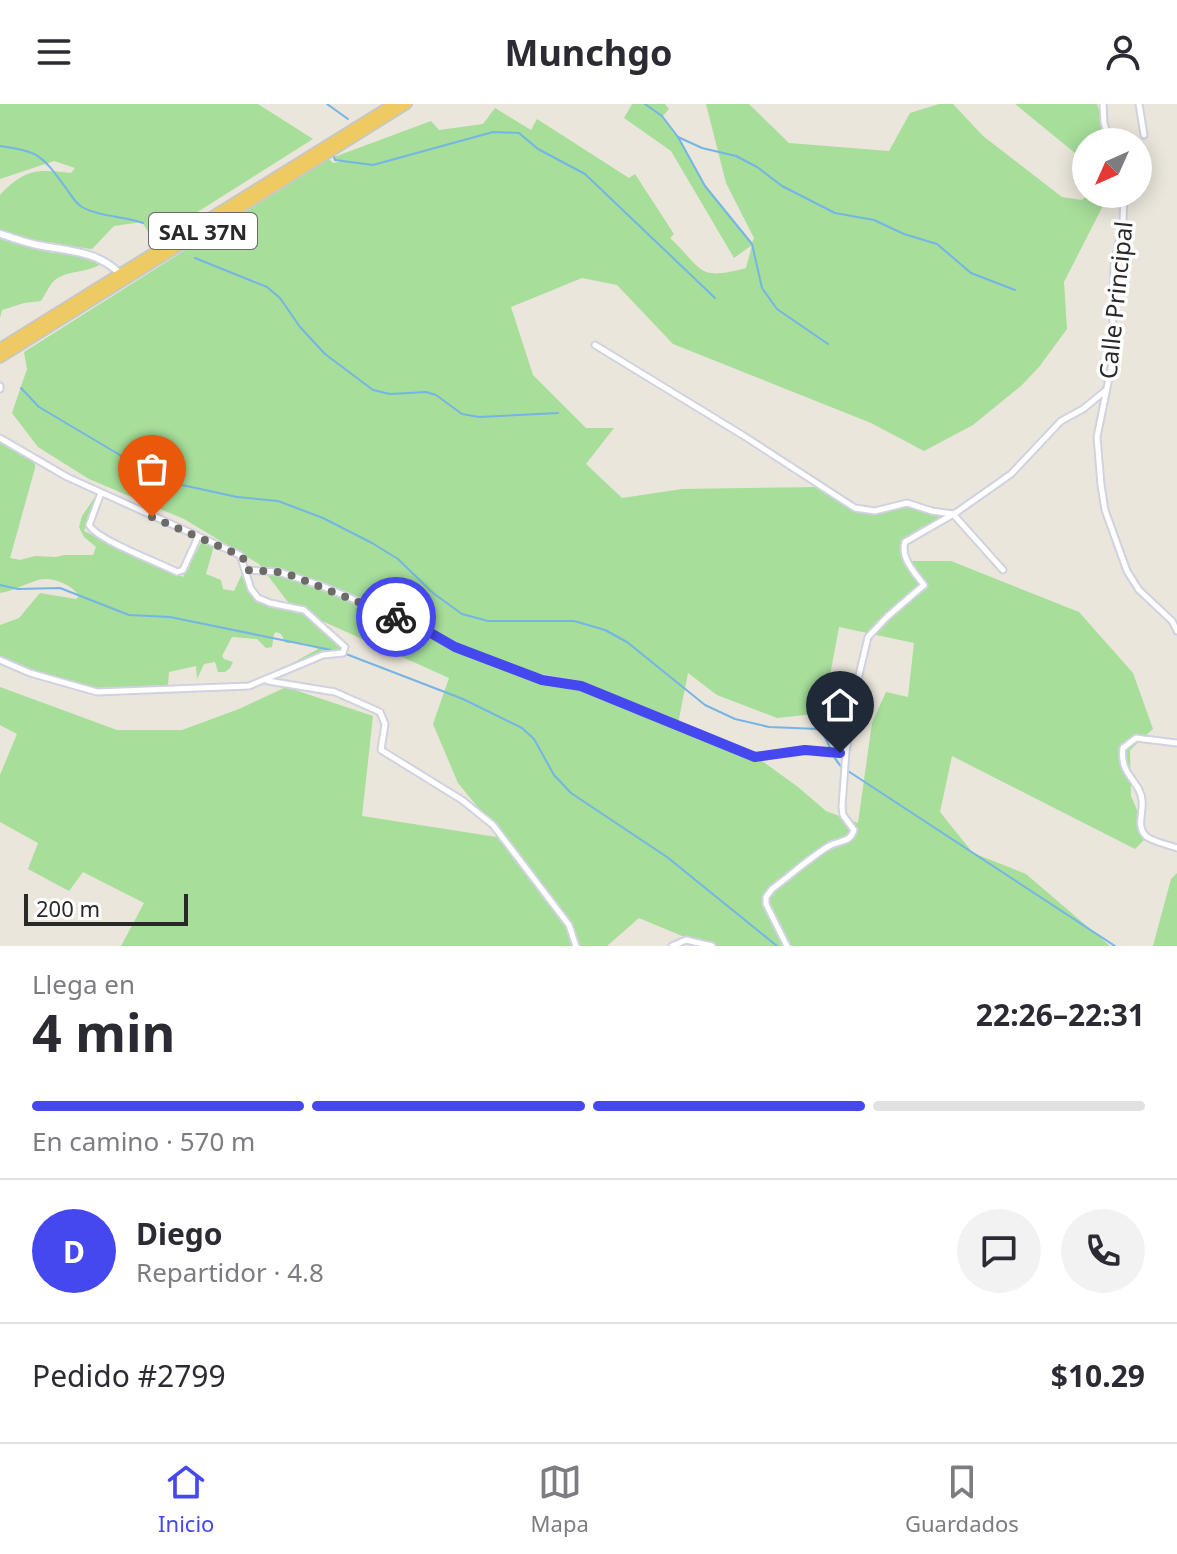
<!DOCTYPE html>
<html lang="es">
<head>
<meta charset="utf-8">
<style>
	body { margin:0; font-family:"Noto Sans",sans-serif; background:#f2f2f3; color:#2b2b33; height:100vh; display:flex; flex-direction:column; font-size:30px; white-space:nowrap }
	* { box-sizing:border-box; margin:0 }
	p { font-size:26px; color:#7c7c81 }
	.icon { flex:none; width:44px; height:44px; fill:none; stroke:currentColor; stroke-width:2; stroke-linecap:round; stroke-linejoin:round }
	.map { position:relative; height:842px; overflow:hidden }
	.details { display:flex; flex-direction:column; background:#fff; flex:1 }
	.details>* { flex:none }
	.needle { width:52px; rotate:225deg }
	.tools { position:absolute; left:1072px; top:24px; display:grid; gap:16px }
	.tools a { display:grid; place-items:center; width:80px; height:80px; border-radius:50%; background:#fff; box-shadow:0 4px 20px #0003; font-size:40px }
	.scale { position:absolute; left:24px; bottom:20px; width:164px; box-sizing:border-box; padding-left:8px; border:4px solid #292929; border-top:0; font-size:22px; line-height:28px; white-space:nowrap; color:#292929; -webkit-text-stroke:6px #fff; paint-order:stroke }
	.pin { position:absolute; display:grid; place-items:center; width:68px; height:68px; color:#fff; margin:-82px -34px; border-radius:50% 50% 50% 0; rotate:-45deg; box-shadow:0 0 8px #0007 }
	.pin .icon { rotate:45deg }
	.courier { position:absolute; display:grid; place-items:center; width:80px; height:80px; margin:-40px; border:6px solid #4448ee; border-radius:50%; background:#fff; color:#222; box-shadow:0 2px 10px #0007 }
	.head em { font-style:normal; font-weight:700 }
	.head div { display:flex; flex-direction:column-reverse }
	.head { display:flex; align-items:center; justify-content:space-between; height:136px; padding:0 32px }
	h1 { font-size:52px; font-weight:700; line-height:60px }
	.bar { display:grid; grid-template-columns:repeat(4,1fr); gap:12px 8px; align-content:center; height:96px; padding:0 32px }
	.bar i { height:10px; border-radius:6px; background:#e1e1e2 }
	.bar .selected { background:#4448ee }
	.bar p { grid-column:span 4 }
	.line { display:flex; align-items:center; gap:20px; padding:0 32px; border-top:2px solid #e1e1e2 }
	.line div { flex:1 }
	.round { display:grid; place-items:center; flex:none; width:84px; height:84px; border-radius:42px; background:#f2f2f3 }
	header { display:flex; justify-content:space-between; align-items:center; height:104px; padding:0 32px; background:#fff; font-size:36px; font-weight:700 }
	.menu { display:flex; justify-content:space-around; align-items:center; height:112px; border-top:2px solid #e1e1e2; background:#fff; font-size:22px; color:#7c7c81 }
	.menu a { display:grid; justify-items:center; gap:4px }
	.menu .selected { color:#4448ee }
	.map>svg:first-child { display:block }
	.green { fill:#a6de9a; fill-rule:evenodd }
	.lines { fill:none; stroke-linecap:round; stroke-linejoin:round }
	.stream { stroke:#74b5e6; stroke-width:2 }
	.minor-casing { stroke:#d0d1e1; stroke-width:9 }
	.tertiary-casing { stroke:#d0d1e1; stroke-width:10 }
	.trunk-casing { stroke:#c7c7c7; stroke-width:12 }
	.minor { stroke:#fff; stroke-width:5 }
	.tertiary { stroke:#fff; stroke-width:6 }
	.trunk { stroke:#eeca60; stroke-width:8 }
	.done { stroke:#6d6b67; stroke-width:8; stroke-dasharray:0 14.4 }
	.route { stroke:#4448ee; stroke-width:10 }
	.labels { text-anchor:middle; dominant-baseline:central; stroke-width:7; stroke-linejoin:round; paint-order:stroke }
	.shield { fill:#fff; stroke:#696969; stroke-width:2 }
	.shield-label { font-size:22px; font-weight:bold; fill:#292929 }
	.street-label { font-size:24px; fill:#292929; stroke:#fff }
</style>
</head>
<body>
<header><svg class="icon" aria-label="menu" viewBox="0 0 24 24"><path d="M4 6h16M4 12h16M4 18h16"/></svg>Munchgo<svg class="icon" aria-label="person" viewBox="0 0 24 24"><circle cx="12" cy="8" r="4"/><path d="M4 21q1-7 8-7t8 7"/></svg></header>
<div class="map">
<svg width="1177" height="842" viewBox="0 0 1177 842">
	<rect width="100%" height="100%" fill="#eae6db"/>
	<!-- green -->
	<g class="green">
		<path d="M 0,0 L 258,0 L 313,35 L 153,136 L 142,118 L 114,122 L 92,145 L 37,138 L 0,126 L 0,91 C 25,65 36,65 71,69 L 75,64 L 54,57 L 0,75 Z"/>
		<path d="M 632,0 L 665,0 L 669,5 L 662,13 L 678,33 L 705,82 L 752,139 L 754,134 L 726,79 L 706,0 L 749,0 L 789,39 L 889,47 L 910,9 L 939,0 L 953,0 L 983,32 L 1062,93 L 1082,96 L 1088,90 L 1109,90 L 1064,178 L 1067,225 L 1039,263 L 1022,281 L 973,321 L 924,347 L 871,319 L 673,240 L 617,181 L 582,174 L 511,203 L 533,271 L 586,324 L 614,324 L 586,360 L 622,394 L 682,385 L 822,383 L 855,404 L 867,407 L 907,399 L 953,410 L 905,438 L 907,457 L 951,457 L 1079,508 L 1133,569 L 1153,625 L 1130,646 L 1131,692 L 1148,732 L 1135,745 L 952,652 L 940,708 L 973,749 L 1026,770 L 1110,842 L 706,842 L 639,814 L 607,842 L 121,842 L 144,799 L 83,768 L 69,787 L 28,765 L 38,739 L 0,718 L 0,671 L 17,630 L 0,621 L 0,583 L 117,626 L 182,626 L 239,605 L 286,583 L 373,612 L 362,712 L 503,734 L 458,679 L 433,620 L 449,574 L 311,512 L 342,542 L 341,546 L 317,550 L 289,561 L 318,545 L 304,539 L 286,539 L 281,530 L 276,528 L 274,530 L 272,543 L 266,544 L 257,535 L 232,533 L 222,552 L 224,555 L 233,558 L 230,564 L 225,568 L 218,568 L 215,558 L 204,560 L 197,575 L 196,562 L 169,568 L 168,581 L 97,584 L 37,567 L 0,553 L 0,521 L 19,514 L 40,489 L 76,495 L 79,492 C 72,480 50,472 38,476 C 24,480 14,487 0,489 L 0,336 L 35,357 L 35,364 L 10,454 L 20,456 L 35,452 L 56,453 L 64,451 L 93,451 L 96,443 L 84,433 L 79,423 L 82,412 L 97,390 L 84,427 L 183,473 L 202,437 L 214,442 L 206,470 L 221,476 L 223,485 L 234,487 L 243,468 C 254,501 262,500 294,506 L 259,460 L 184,415 L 89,375 L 38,343 L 12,309 L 27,265 L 24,248 L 329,55 L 333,59 L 343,57 L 335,56 L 334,53 L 431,17 L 439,26 L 483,20 L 495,4 L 531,26 L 537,15 L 629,74 L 635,70 L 674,130 L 670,134 C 703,164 695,178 746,164 L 752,141 L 734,154 L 671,47 L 624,14 ZM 839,523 L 914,539 L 908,593 L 886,588 L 872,619 L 858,719 L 826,707 L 798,683 L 751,649 L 677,625 L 688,569 L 717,591 L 777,614 L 823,609 Z"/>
		<polygon points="1015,0 1097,0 1109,38 1086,38 1086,63 1081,54"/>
		<path d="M 0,132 L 52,149 L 76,148 L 102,159 C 88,170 64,165 52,179 C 48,184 45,191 41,197 L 24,199 L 2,206 L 0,214 Z"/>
		<polygon points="1177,769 1177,842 1153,842 1171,775"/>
	</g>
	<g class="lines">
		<!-- stream -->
		<g class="stream">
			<polyline points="327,0 348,15"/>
			<polyline points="645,0 662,12 678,33 705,82 752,140 762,184 777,205 828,240"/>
			<polyline points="678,33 702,44 736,52 757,63 782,82 835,109 874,116 904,130 937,140 971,169 1015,186"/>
			<path d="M 0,42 C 40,47 42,52 66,84 C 71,91 75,99 82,103 C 99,113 125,112 143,119"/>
			<polyline points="334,53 335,56 373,61 493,28 519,29 538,45 585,70 715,194"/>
			<polyline points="195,154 267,183 280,194 300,223 325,250 373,286 390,290 426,288 436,291 462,310 479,313 558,309"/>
			<path d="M 21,284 L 39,303 L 130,357 L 182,381 L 237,393 L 278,397 L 323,414 L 372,439 L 398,455 L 433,489 L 462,510 L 488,517 L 574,517 L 605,526 L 627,538 L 705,601 L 735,615 L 769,623 L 819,625 C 831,638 830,653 843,664"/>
			<polyline points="0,481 18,485 60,484 129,511 170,513 336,547"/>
			<polyline points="346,550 463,595 522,624 534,635 554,671 571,689 667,753 777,842"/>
			<polyline points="848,667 1115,842"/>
		</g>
		<!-- minor casing -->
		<g class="minor-casing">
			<g id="minor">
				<polyline points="1103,0 1104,19 1110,38"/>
				<polyline points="1139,0 1144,31"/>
				<polyline points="1124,90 1123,117 1114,162 1112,259 1097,333 1101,381 1105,406 1127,467 1139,486 1172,517 1177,527"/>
				<polyline points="595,241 744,332 855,404 875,407 907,399 932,407 953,410 1003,466"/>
				<polyline points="0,282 0,285"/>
				<polyline points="0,334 67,373 240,451 251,485 258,494 270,499 304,506 345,543 343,549 323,551 249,582 97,588 30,569 0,556"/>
				<path d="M 101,389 L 89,421 C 99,437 156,457 177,468 L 183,466 L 198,433"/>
				<path d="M 246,466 L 279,468 L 322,482 L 422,524 L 455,543 L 534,573 L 574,580 L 592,586 L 755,653 C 772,653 789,645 807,646 C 821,648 832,652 846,647"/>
				<polyline points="268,577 335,588 380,608 385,620 381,646 462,696 493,721 569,821 576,842"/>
				<path d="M 1177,639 L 1136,634 L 1123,644 C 1119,671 1140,676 1142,696 C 1144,708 1135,723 1147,733 C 1155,738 1168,741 1177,744"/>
				<polyline points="672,842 686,836 712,842"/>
				<path d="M 787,842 L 766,800 L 766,793 L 772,785 C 791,771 809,754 829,742 C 840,736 850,739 854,726 L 843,711 L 842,703 L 846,647 L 859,571 L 868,533 L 888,512 L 924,481 C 915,469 900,454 905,438 L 957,408 L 1011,370 L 1061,317 L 1083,305 L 1105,287"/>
			</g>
		</g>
		<!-- tertiary casing -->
		<g class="tertiary-casing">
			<path id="tertiary" d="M 0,130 C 14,134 28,140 43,142 C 70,147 99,148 119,169"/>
		</g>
		<!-- trunk casing -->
		<g class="trunk-casing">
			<g id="trunk">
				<polyline points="0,244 393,0"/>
				<polyline points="0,254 407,0"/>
			</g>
		</g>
		<!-- minor -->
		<use href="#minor" class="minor"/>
		<!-- tertiary -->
		<use href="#tertiary" class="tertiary"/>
		<!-- trunk -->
		<use href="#trunk" class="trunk"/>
	</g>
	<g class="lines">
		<!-- done -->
		<polyline class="done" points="152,413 237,450 243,454 246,466 279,468 293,472 396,513"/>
		<!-- route -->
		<polyline class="route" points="396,513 422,524 455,543 542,576 581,582 755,653 805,646 840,649"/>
	</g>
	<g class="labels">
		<!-- shield labels -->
		<rect class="shield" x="149" y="109" width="108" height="36" rx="6"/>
		<g class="shield-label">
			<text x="203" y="127">SAL 37N</text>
		</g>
		<!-- street labels -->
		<g class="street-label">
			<text transform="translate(1115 196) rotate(-84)">Calle Principal</text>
		</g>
	</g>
</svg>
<div class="tools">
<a><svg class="needle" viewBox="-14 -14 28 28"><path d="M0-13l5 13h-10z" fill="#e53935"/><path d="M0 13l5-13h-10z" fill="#7c7c81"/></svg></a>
</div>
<div class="scale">200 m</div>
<div class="pin" style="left:152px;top:413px;background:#ea580c"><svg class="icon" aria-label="bag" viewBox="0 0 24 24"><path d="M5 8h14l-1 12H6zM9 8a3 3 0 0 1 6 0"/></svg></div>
<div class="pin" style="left:840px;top:649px;background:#1f2937"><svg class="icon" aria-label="home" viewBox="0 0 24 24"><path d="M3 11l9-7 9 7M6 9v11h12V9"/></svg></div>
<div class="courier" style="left:396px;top:513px"><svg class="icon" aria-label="bike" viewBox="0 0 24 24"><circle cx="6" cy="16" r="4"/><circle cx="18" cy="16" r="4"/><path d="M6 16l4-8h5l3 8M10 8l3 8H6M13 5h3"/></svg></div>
</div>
<section class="details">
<div class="head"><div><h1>4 min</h1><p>Llega en</p></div><em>22:26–22:31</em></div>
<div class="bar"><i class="selected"></i><i class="selected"></i><i class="selected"></i><i></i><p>En camino · 570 m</p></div>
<div class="line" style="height:144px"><b class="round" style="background:#4448ee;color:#fff">D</b><div><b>Diego</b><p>Repartidor · 4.8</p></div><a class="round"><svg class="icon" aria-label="chat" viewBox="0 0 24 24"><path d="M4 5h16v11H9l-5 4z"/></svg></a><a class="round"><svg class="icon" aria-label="phone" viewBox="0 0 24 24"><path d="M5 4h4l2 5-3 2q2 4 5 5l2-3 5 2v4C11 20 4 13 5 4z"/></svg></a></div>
<div class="line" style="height:104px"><div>Pedido #2799</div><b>$10.29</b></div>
</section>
<nav class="menu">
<a class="selected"><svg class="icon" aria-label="home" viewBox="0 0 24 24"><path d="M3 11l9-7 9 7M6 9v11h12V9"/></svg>Inicio</a>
<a><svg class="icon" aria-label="map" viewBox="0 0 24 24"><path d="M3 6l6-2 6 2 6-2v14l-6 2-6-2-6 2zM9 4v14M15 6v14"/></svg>Mapa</a>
<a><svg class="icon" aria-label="saved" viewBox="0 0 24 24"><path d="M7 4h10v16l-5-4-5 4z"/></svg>Guardados</a>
</nav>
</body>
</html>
